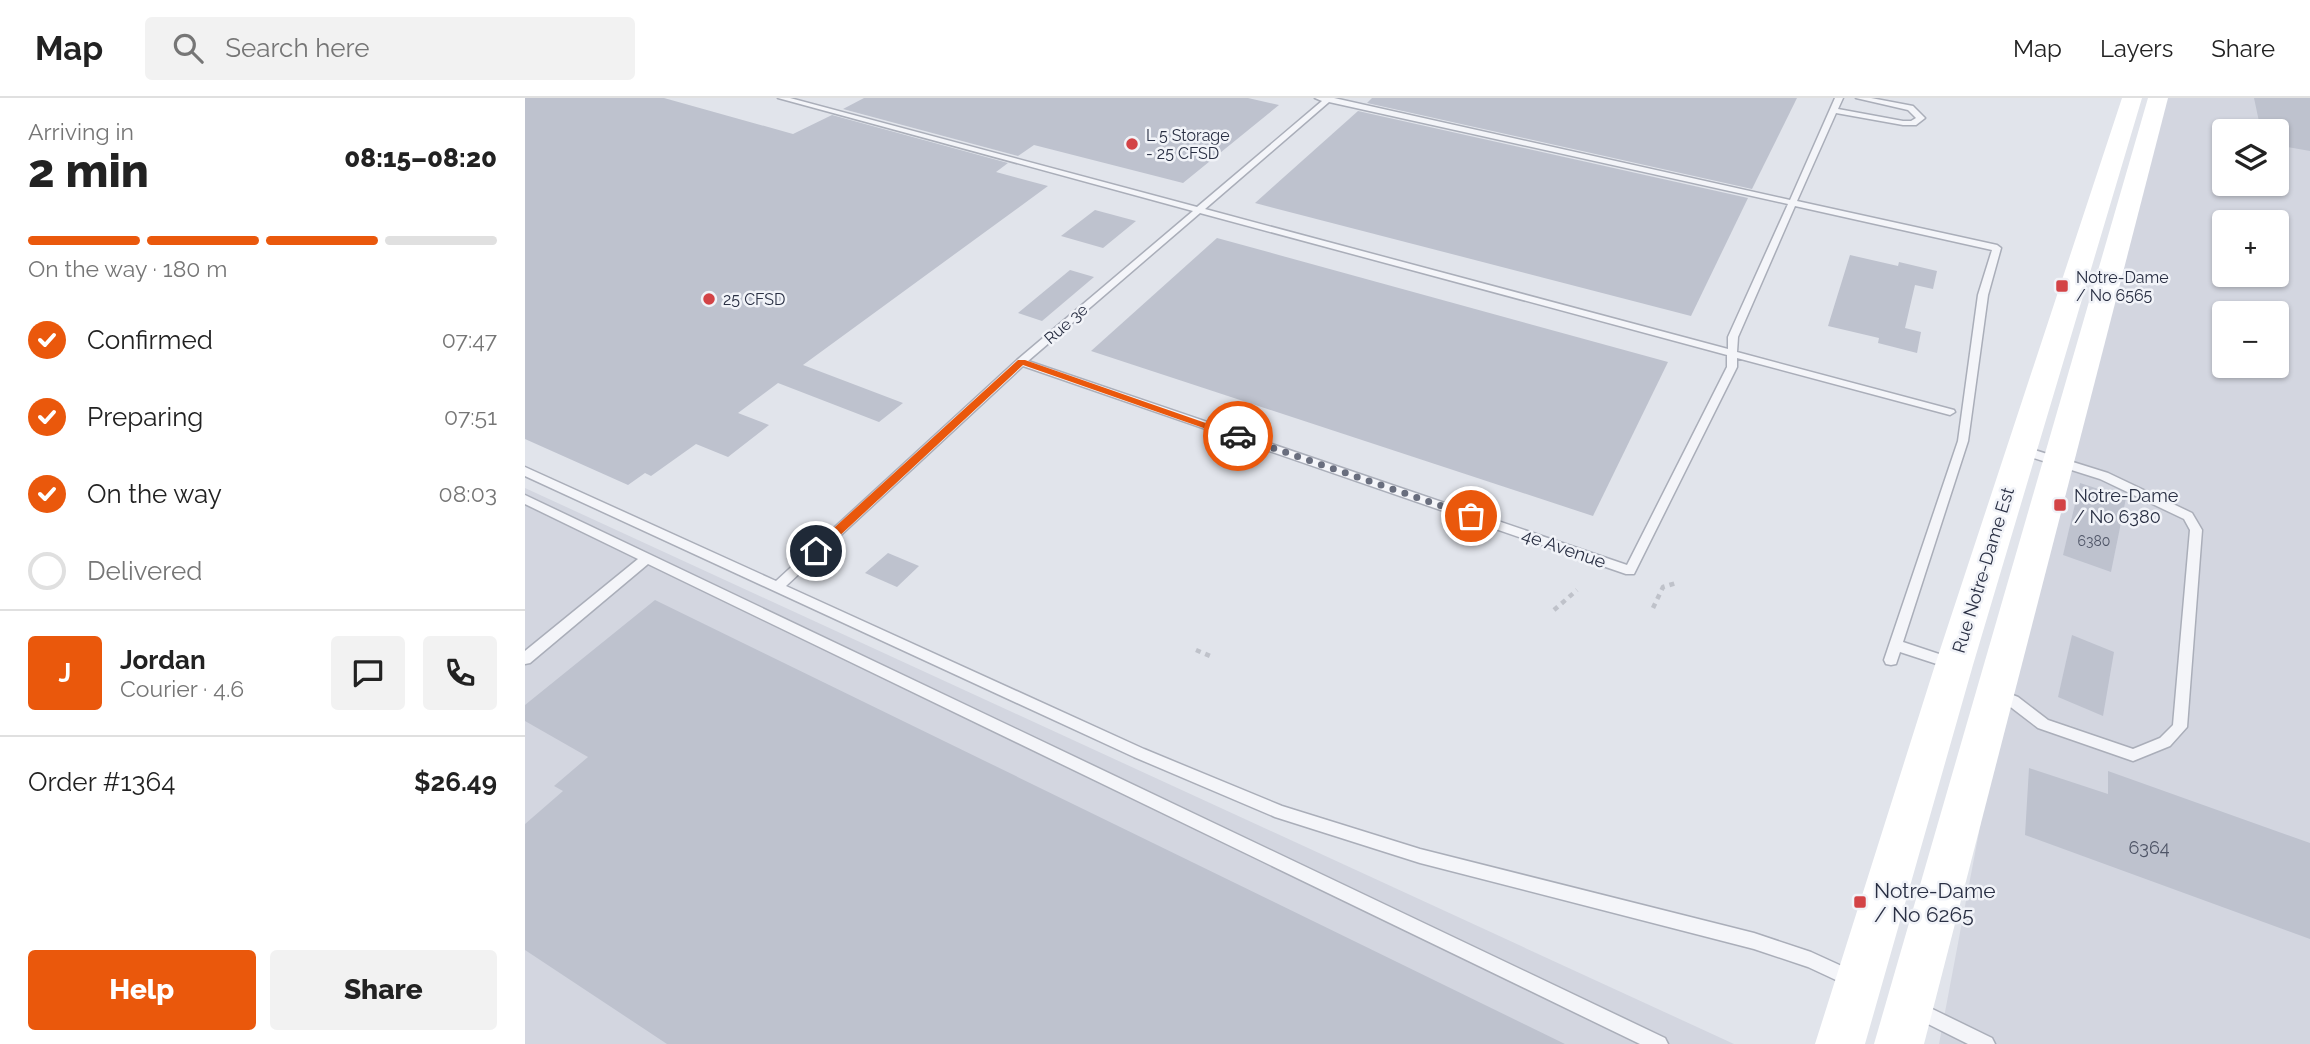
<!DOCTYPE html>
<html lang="en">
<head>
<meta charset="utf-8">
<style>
	body { margin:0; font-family:Raleway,sans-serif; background:#f2f2f2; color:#222; height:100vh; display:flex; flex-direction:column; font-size:26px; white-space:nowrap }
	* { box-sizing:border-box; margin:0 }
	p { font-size:23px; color:#767676 }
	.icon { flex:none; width:38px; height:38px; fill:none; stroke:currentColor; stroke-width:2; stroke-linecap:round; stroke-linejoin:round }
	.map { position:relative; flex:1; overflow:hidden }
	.side { display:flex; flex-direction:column; background:#fff; width:525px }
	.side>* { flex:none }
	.tools { position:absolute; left:1687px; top:21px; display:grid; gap:14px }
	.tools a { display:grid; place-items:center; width:77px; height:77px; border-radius:7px; background:#fff; box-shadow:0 2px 5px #0004; font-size:35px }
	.pin { position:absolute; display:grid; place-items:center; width:60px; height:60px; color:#fff; margin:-30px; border:4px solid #fff; border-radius:50%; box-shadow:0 2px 7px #0007 }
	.courier { position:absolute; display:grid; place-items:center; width:70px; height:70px; margin:-35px; border:5px solid #ea580c; border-radius:50%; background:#fff; color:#222; box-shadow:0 2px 9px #0007 }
	.head em { font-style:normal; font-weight:800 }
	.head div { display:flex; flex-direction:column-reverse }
	.head { display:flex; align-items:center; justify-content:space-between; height:119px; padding:0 28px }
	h1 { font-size:46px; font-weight:800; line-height:52px }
	.bar { display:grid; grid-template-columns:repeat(4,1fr); gap:10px 7px; align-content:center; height:84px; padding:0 28px }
	.bar i { height:9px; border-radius:5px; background:#e0e0e0 }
	.bar .current { background:#ea580c }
	.bar p { grid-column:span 4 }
	.line { display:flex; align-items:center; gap:18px; padding:0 28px; border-top:2px solid #e0e0e0 }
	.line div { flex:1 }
	.round { display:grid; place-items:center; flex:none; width:74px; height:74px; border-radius:7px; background:#f2f2f2 }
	ol { padding:0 28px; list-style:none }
	li { display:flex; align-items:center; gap:21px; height:77px }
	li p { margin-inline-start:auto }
	li .icon { padding:7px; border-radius:50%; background:#ea580c; color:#fff; stroke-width:4 }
	li:last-child { color:#767676 }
	li i { width:38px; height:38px; border:4px solid #e0e0e0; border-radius:50% }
	.button { display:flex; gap:14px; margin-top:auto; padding:14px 28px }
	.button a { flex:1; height:80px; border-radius:7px; background:#ea580c; color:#fff; font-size:28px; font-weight:800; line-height:80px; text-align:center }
	.button a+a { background:#f2f2f2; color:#222 }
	header { display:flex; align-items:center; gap:42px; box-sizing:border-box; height:98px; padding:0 35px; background:#fff; border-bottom:2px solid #e0e0e0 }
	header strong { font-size:33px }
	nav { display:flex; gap:38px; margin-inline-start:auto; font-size:24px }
	.search { width:490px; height:63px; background:#f2f2f2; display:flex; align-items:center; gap:18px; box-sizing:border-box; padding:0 24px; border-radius:7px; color:#767676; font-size:26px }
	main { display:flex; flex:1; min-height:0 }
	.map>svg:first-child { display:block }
	.built { fill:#d3d6e0; fill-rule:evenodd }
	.building { fill:#bec2ce }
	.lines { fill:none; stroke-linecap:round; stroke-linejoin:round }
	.service-casing { stroke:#aaaeb9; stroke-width:3 }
	.path { stroke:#bfc2ca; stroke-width:4.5; stroke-dasharray:5 5; stroke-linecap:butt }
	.service { fill:#f4f5f9; fill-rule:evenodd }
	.secondary { fill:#fff; fill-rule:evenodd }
	.route { fill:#ea580c }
	.done { stroke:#696e7e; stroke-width:7; stroke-dasharray:0 12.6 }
	.poi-dot { fill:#d34346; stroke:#f1f3f8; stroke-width:2.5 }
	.labels { text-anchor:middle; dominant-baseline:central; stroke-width:5; stroke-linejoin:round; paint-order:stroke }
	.number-label { font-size:14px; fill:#4e5466 }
	.far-poi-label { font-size:16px; fill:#292f43; stroke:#f1f3f8; text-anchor:start }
	.far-street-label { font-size:16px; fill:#292f43; stroke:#f1f3f8 }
	.poi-label { font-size:18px; fill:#292f43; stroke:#f1f3f8; text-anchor:start }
	.street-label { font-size:18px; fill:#292f43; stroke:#f1f3f8 }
	.near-number-label { font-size:18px; fill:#4e5466 }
	.near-poi-label { font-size:21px; fill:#292f43; stroke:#f1f3f8; text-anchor:start }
</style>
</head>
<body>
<header>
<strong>Map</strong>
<div class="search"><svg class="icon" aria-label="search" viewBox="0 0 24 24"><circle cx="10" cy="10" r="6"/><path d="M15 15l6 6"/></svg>Search here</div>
<nav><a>Map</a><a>Layers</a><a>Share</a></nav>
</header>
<main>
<section class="side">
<div class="head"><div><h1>2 min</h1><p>Arriving in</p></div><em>08:15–08:20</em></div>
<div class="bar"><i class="current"></i><i class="current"></i><i class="current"></i><i></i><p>On the way · 180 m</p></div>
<ol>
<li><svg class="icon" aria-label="check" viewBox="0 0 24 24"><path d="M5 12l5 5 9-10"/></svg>Confirmed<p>07:47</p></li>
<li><svg class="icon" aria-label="check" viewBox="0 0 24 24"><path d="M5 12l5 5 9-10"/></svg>Preparing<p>07:51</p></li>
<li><svg class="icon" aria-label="check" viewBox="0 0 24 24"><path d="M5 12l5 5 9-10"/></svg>On the way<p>08:03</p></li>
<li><i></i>Delivered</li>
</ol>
<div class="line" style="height:126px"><b class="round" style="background:#ea580c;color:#fff">J</b><div><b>Jordan</b><p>Courier · 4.6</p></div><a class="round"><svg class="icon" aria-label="chat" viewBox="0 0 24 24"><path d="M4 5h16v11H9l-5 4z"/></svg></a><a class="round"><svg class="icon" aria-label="phone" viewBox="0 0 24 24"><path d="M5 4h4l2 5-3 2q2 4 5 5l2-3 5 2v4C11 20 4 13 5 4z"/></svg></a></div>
<div class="line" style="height:91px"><div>Order #1364</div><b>$26.49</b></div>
<div class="button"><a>Help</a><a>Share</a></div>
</section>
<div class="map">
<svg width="1785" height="946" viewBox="0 0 1785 946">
	<rect width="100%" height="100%" fill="#e1e4eb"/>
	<!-- built -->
	<g class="built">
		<path d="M 1640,0 L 1785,0 L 1785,946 L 1414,946 L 1487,559 ZM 1699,33 L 1752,33 L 1752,86 L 1699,86 ZM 1699,124 L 1752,124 L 1752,177 L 1699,177 ZM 1699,215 L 1752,215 L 1752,268 L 1699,268 Z"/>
		<polygon points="0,390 1209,946 0,946"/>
	</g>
	<!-- building -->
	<g class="building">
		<polygon points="0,0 139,0 268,36 307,17 483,65 471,74 523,88 278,267 378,305 354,324 253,285 213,315 244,327 203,359 171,346 126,378 120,375 103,387 0,341"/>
		<polygon points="339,0 723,0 754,7 658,85 509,47 493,58 318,11"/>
		<polygon points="847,0 1272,0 1227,91 842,5"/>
		<polygon points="1729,0 1785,0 1785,53 1752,47 1752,33 1736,33"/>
		<polygon points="833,13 1223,100 1166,218 730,105"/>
		<polygon points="570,112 611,123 578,150 536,138"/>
		<polygon points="692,140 1143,264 1068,418 566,253"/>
		<polygon points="1325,157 1373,168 1374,164 1412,173 1408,191 1390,187 1380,230 1396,234 1392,255 1353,245 1354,240 1303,228"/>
		<polygon points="545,172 569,179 517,223 493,215"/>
		<polygon points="1555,385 1601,400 1586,474 1538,457"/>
		<polygon points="363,455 394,468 372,489 340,475"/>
		<polygon points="130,502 1040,946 142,946 0,852 0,726 38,693 29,688 63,659 0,623 0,607"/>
		<polygon points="1547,537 1589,554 1578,618 1533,599"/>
		<polygon points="1504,670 1583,696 1583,673 1785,745 1785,841 1500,737"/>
	</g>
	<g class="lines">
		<!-- service casing -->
		<g class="service-casing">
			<g id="service">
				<path d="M 253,0 L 265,0 L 672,109 L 797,3 L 790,0 L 809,0 L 1265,102 L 1310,0 L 1318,0 L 1313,11 L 1378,23 L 1386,23 L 1391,20 L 1383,12 L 1331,0 L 1346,0 L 1388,8 L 1400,20 L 1391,27 L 1378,27 L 1311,15 L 1272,103 L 1472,147 L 1476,150 L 1463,197 L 1443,343 L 1378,544 L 1432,562 L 1434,566 L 1432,570 L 1427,571 L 1375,554 L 1371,566 L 1366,567 L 1361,566 L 1359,562 L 1433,343 L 1453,197 L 1467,152 L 1270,108 L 1213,239 L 1212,254 L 1429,312 L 1430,314 L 1425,317 L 1212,260 L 1212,269 L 1109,476 L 1101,476 L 498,268 L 261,488 L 619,651 L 757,708 L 895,751 L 1229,835 L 1286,854 L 1332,875 L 1334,881 L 1332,887 L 1326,889 L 1283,869 L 1229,851 L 895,765 L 750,719 L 609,659 L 0,378 L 0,369 L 251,483 L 492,262 L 668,113 ZM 804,4 L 1263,106 L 1203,239 L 1203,251 L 680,111 ZM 675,115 L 1202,257 L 1202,269 L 1102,467 L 503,263 Z"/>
				<polygon points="1497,348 1583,375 1667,415 1677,432 1662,629 1645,648 1608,663 1513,630 1483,607 1470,602 1468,598 1470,594 1475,592 1493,599 1523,622 1608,651 1635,640 1648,627 1665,432 1659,421 1575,381 1493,355 1492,352 1493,349"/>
				<polygon points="0,397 1140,940 1143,946 1115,946 123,466 5,565 0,566 0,553 113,461 0,406"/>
				<polygon points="1393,904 1467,940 1470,946 1443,946 1387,918 1385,912 1387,906"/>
			</g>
		</g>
		<!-- path -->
		<g class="path">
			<polyline points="1128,510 1138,489 1151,485"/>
			<polyline points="1029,512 1052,492"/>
			<polyline points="671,552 685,558"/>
		</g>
		<!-- service -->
		<use href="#service" class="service"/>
		<!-- secondary -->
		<g class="secondary">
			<polygon points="1597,0 1617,0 1448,567 1340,946 1290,946 1410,567"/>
			<polygon points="1623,0 1643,0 1399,946 1349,946"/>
		</g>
	</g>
	<!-- route -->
	<polygon class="route" points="493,262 500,262 718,338 710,341 498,267 295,456 287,456 287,450"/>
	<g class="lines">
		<!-- done -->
		<polyline class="done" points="713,338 946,418"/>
	</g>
	<!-- markers -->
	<g class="poi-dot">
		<circle cx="607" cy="46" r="7"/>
		<rect x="1530" y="181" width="14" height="14" rx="3.5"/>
		<circle cx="184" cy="201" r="7"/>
		<rect x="1528" y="400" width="14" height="14" rx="3.5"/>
		<rect x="1328" y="797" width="14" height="14" rx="3.5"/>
	</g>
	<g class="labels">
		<!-- number labels -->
		<g class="number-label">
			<text x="1569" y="443">6380</text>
		</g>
		<!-- far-poi labels -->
		<g class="far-poi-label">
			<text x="621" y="37">L 5 Storage<tspan x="621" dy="18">- 25 CFSD</tspan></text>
			<text x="1551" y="179">Notre-Dame<tspan x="1551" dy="18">/ No 6565</tspan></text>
			<text x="198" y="201">25 CFSD</text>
		</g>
		<!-- far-street labels -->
		<g class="far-street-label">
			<text transform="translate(541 226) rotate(-41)">Rue 3e</text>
		</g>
		<!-- poi labels -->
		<g class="poi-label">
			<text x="1549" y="397">Notre-Dame<tspan x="1549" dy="21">/ No 6380</tspan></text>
		</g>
		<!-- street labels -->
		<g class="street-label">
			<text transform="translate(1039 450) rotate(19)">4e Avenue</text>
			<text transform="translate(1458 472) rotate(-73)">Rue Notre-Dame Est</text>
		</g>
		<!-- near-number labels -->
		<g class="near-number-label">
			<text x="1624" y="749">6364</text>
		</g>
		<!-- near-poi labels -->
		<g class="near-poi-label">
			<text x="1349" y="792">Notre-Dame<tspan x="1349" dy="24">/ No 6265</tspan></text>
		</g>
	</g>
</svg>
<div class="tools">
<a><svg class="icon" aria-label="layers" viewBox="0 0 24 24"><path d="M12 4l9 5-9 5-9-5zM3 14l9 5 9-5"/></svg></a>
<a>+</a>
<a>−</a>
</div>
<div class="pin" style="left:946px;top:418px;background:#ea580c"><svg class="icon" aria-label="bag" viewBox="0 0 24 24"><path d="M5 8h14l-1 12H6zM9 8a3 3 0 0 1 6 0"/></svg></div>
<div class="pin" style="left:291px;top:453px;background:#1f2937"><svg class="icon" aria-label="home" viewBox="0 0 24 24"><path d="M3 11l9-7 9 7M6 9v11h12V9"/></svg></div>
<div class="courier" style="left:713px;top:338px"><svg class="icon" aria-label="car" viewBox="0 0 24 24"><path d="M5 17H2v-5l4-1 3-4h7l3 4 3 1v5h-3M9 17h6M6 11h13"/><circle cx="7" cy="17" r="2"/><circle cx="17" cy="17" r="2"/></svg></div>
</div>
</main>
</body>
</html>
